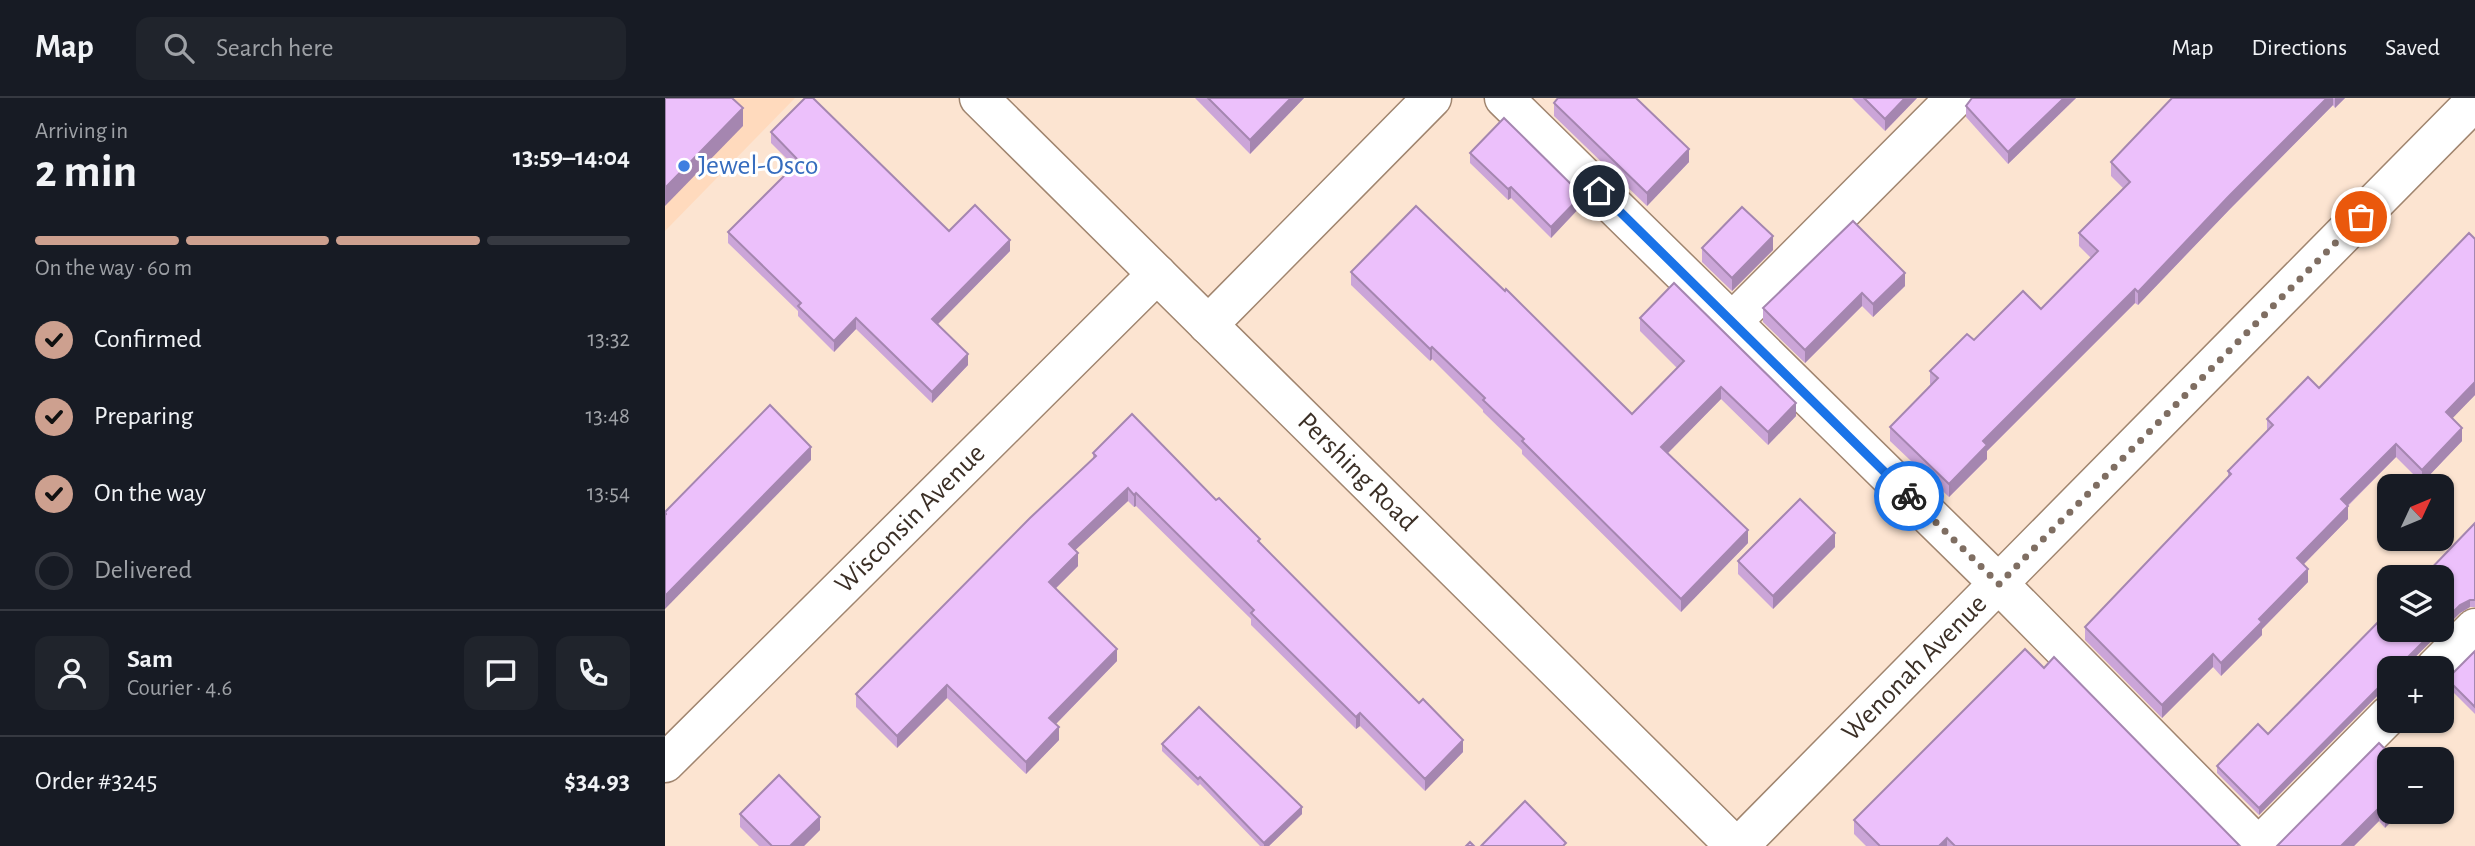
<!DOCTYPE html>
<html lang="en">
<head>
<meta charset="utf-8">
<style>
	body { margin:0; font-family:"Alegreya Sans",sans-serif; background:#20242c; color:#f1f3f6; height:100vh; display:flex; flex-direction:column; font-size:26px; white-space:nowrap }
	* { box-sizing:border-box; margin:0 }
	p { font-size:23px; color:#9ea1a6 }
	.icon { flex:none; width:38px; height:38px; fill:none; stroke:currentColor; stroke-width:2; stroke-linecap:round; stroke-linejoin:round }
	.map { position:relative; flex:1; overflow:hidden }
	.sheet { display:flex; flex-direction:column; background:#171b24; width:665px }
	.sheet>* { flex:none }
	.needle { width:46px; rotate:46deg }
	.buttons { position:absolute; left:1712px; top:376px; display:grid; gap:14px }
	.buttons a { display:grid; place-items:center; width:77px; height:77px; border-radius:14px; background:#171b24; box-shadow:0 2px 5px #0004; font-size:35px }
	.pin { position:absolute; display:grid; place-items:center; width:60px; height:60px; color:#fff; margin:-30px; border:4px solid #fff; border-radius:50%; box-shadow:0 2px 7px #0007 }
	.courier { position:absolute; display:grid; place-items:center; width:70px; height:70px; margin:-35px; border:5px solid #1a73e8; border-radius:50%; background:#fff; color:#222; box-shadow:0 2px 9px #0007 }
	.overview em { font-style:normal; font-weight:700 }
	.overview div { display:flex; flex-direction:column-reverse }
	.overview { display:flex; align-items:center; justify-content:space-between; height:119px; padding:0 35px }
	h1 { font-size:46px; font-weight:700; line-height:52px }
	.bar { display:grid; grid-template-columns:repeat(4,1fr); gap:10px 7px; align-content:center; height:84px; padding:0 35px }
	.bar i { height:9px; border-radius:5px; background:#363941 }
	.bar .on { background:#cda08f }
	.bar p { grid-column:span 4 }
	.line { display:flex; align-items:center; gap:18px; padding:0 35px; border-top:2px solid #363941 }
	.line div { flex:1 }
	.round { display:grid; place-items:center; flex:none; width:74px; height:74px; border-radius:14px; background:#20242c }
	ol { padding:0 35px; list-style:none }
	li { display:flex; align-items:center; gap:21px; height:77px }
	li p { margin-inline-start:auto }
	li .icon { padding:7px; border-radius:50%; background:#cda08f; color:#111; stroke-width:4 }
	li:last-child { color:#9ea1a6 }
	li i { width:38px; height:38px; border:4px solid #363941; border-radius:50% }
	header { display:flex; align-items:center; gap:42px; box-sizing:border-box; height:98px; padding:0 35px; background:#171b24; border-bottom:2px solid #363941 }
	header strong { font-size:33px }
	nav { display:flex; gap:38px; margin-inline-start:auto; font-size:24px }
	.search { width:490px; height:63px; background:#20242c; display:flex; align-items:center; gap:18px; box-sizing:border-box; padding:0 24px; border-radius:14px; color:#9ea1a6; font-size:26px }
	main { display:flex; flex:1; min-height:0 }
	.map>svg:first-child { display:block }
	.built { fill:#ffdabd }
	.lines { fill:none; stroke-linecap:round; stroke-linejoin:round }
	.minor-casing { stroke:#a0856f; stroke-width:41 }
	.major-casing { stroke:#a0856f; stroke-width:41 }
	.minor { stroke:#fff; stroke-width:38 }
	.major { stroke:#fff; stroke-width:38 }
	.wall { fill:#cba5d8 }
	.shaded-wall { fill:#a586b0 }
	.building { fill:#ecc0fb; stroke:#a586b0; stroke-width:2 }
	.done { stroke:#7f6e62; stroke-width:7; stroke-dasharray:0 12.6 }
	.route { stroke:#1a73e8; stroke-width:9 }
	.shop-dot { fill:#3f7fe0; stroke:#fff; stroke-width:2.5 }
	.labels { text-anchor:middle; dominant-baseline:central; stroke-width:6; stroke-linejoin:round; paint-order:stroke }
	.shop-label { font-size:28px; fill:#366cbe; stroke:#fff; text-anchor:start }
	.street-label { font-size:28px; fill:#3b2f26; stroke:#fff }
</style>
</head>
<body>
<header>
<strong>Map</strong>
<div class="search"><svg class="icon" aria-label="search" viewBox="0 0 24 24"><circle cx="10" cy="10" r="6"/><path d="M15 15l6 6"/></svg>Search here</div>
<nav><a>Map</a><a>Directions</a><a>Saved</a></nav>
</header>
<main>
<section class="sheet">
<div class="overview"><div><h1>2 min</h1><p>Arriving in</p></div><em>13:59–14:04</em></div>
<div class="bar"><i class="on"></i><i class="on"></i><i class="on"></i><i></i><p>On the way · 60 m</p></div>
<ol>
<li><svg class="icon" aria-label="check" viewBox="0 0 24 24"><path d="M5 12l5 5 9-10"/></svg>Confirmed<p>13:32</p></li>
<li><svg class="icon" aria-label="check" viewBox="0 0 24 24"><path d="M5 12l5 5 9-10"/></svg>Preparing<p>13:48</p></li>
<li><svg class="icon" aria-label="check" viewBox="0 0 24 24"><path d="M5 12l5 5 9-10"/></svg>On the way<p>13:54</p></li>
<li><i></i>Delivered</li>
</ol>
<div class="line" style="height:126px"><a class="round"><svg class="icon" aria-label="person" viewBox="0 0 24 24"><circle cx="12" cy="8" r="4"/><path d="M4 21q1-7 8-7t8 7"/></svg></a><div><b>Sam</b><p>Courier · 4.6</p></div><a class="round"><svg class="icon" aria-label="chat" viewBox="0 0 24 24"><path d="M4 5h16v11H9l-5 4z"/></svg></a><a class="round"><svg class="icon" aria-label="phone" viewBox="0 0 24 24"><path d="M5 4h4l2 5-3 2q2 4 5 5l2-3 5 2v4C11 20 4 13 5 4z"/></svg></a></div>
<div class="line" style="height:91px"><div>Order #3245</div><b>$34.93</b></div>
</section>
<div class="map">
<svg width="1810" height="748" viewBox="0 0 1810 748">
	<rect width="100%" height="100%" fill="#fce4d1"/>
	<!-- built -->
	<polygon class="built" points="0,0 130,0 0,133"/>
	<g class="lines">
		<!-- minor casing -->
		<g class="minor-casing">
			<g id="minor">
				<polyline points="839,0 1334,486 1593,748"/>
				<polyline points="1067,224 1290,0"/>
				<polyline points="543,227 767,0"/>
				<polyline points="1770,570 1810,530"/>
				<path id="s1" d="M 0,665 L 492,176"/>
				<path id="s2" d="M 1074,748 L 1810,3"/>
				<polyline points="1594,748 1724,617"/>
			</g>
		</g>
		<!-- major casing -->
		<g class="major-casing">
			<g id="major">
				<path id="s3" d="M 314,0 L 1070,748"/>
			</g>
		</g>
		<!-- minor -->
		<use href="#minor" class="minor"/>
		<!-- major -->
		<use href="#major" class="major"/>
	</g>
	<!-- wall -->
	<g class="wall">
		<polygon points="530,0 639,0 585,56"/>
		<polygon points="1187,0 1252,0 1220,33"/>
		<polygon points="1411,0 1343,66 1301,19 1301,8"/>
		<polygon points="1507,0 1680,0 1670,10 1668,7 1564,112 1473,207 1470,205 1322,353 1322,361 1284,399 1225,343 1225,329 1266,287 1265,286 1265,273 1309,242 1376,211 1426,160 1414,148 1414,135 1458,90 1446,78 1446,64"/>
		<polygon points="889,5 1024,64 982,108 889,18"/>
		<polygon points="106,34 284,133 345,153 273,226 303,267 267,305 191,231 169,254 133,218 133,213 63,145 63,134 129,68 106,45"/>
		<polygon points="805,55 917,107 886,140 846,100 843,102 805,65"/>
		<polygon points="1810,141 1810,297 1787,320 1797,343 1757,385 1731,359 1683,408 1683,421 1638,467 1643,484 1597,531 1597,537 1556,578 1548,569 1497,620 1420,542 1420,529 1563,379 1563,373 1602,334 1602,321 1654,290"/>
		<polygon points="1037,150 1108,152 1067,193 1037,164"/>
		<polygon points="686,174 967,316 1012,270 975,233 975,220 1131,318 1103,347 1056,301 1003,355 1083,445 1016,514 857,356 857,352 818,314 818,312 767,261 765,263 686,187"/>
		<polygon points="1240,188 1208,219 1197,208 1140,265 1098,224 1098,210"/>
		<polygon points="428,355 595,445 798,654 760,693 695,628 691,631 586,527 586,521 471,408 469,409 463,403 410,452 413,468 390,491 452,563 391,626 394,642 361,676 282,600 232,650 191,609 191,596 428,361"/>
		<polygon points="1810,425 1810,509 1805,509 1795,515 1739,570 1724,570 1724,586 1594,717 1552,675 1552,668 1603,636"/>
		<polygon points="1170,449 1108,511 1073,476 1073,463"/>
		<polygon points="1810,553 1810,616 1782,588 1782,581"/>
		<polygon points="1379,570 1575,748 1201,748 1189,736 1189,722"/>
		<polygon points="497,646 637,716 604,748 595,748 535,686 533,688 497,653"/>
		<polygon points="1731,662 1720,730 1714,723 1689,748 1612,748"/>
		<polygon points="75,716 155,732 139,748 94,748 75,729"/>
	</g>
	<!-- shaded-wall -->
	<g class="shaded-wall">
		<polygon points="626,0 639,0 585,56 585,42"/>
		<polygon points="1240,0 1252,0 1220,33 1220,21"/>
		<polygon points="1399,0 1411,0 1343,66 1343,54"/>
		<polygon points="1662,0 1668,0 1668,7 1564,112 1473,207 1473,194 1564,98"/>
		<polygon points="1670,0 1680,0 1670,10"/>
		<polygon points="78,10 78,28 0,108 0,90"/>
		<polygon points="1024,51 1024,64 982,108 982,95"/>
		<polygon points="846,89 846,100 843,102 843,91"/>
		<polygon points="917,97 917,107 886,140 886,129"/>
		<polygon points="1108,138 1108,152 1067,193 1067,180"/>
		<polygon points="345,142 345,153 267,232 267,221"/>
		<polygon points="1240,175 1240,188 1208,219 1208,206"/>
		<polygon points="1470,191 1470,205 1322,353 1322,361 1284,399 1284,386 1318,343"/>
		<polygon points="1197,195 1197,208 1140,265 1140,252"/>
		<polygon points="191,220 191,231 169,254 169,243"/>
		<polygon points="767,249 767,261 765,263 765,251"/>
		<polygon points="303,256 303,267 267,305 267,294"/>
		<polygon points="1810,284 1810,297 1781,327 1781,314"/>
		<polygon points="1056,289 1056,301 996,362 996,349"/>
		<polygon points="1131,305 1131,318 1103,347 1103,334"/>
		<polygon points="1797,330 1797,343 1757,385 1757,372"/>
		<polygon points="1731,346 1731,359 1676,414 1676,401"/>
		<polygon points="146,349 146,362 0,511 0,498"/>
		<polygon points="463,390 463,403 404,458 404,446"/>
		<polygon points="471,395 471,408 469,409 469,397"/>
		<polygon points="1683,408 1683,421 1632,473 1632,460"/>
		<polygon points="1083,432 1083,445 1016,514 1016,501"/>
		<polygon points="1170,435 1170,449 1108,511 1108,498"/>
		<polygon points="413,455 413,468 384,497 384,484"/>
		<polygon points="1643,471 1643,484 1597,531 1597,537 1556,578 1556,565 1594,521"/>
		<polygon points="1805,502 1805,509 1795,515 1739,570 1732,570 1770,532 1776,532 1776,526 1795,507"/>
		<polygon points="452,551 452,563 384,633 384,620"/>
		<polygon points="1548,556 1548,569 1497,620 1497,607"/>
		<polygon points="1724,579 1724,586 1594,717 1594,710"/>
		<polygon points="282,587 282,600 232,650 232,638"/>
		<polygon points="695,615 695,628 691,631 691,619"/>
		<polygon points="394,629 394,642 361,676 361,664"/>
		<polygon points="798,642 798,654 760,693 760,681"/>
		<polygon points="637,709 637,716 604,748 599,748 599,745"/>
		<polygon points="1714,710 1714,723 1689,748 1676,748"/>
		<polygon points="1724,713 1724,714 1736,714 1720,730 1720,716"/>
		<polygon points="155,719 155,732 139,748 125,748"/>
		<polygon points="1282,740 1282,748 1274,748"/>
	</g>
	<!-- building -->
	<g class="building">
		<polygon points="0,0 67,0 78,10 0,90"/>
		<polygon points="140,0 148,0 284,133 310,107 345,142 267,221 303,256 267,294 191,220 169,243 133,208 136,205 63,134 134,63 106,34"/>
		<polygon points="543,0 626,0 585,42"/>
		<polygon points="893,0 971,0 1024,51 982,95 889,5"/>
		<polygon points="1199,0 1240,0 1220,21"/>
		<polygon points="1307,0 1399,0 1343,54 1301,8"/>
		<polygon points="1507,0 1662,0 1564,98 1473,194 1470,191 1318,343 1322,347 1284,386 1225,329 1273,280 1265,273 1302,236 1309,242 1358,193 1376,211 1433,153 1414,135 1465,84 1446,64"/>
		<polygon points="839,20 917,97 886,129 846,89 843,91 805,55"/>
		<polygon points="751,108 840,193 841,191 967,316 1019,263 975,220 1009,185 1131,305 1103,334 1056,289 996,349 1083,432 1016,501 857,343 859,341 818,302 820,300 767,249 765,251 686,174"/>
		<polygon points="1077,109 1108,138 1067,180 1037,150"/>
		<polygon points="1188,123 1240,175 1208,206 1197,195 1140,252 1098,210"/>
		<polygon points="1804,135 1810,141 1810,284 1781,314 1797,330 1757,372 1731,346 1676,401 1683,408 1632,460 1643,471 1594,521 1597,524 1556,565 1548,556 1497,607 1420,529 1566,376 1563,373 1608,327 1602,321 1643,279 1654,290"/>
		<polygon points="105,307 146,349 0,498 0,417 1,416 0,414"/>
		<polygon points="467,316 551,402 554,400 595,441 593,443 754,605 758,601 798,642 760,681 695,615 691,619 586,515 589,512 471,395 469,397 463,390 404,446 413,455 384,484 452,551 384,620 394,629 361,664 282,587 232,638 191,596 365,420 431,358 428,355"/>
		<polygon points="1135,401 1170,435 1108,498 1073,463"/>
		<polygon points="1810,425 1810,502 1805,502 1795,507 1776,526 1776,480 1757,480"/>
		<polygon points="1724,513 1724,532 1770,532 1732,570 1724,570 1724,579 1594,710 1552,668 1593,626 1603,636"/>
		<polygon points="1360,551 1379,570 1389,559 1575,748 1290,748 1282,740 1274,748 1215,748 1189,722"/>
		<polygon points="1810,553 1810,609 1782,581"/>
		<polygon points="534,609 637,709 599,745 535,679 533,681 497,646"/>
		<polygon points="1714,645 1731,662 1724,662 1724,713 1720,716 1714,710 1676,748 1612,748"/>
		<polygon points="114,677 155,719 125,748 107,748 75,716"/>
		<polygon points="860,703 901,745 898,748 816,748"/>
		<polygon points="805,744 809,748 801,748"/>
	</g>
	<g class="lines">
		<!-- done -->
		<polyline class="done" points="1244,398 1334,486 1696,119"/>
		<!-- route -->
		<polyline class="route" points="934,93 1244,398"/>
	</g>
	<!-- markers -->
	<circle class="shop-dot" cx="19" cy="68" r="7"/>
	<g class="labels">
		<!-- shop labels -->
		<g class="shop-label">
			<text x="33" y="68">Jewel-Osco</text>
		</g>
		<!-- street labels -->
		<g class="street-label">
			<text stroke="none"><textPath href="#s3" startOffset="532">Pershing Road</textPath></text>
			<text stroke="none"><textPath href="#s1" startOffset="346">Wisconsin Avenue</textPath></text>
			<text stroke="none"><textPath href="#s2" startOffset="250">Wenonah Avenue</textPath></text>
		</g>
	</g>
</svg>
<div class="buttons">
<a><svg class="needle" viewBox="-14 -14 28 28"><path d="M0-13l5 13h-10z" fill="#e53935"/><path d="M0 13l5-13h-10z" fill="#9ea1a6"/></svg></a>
<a><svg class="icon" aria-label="layers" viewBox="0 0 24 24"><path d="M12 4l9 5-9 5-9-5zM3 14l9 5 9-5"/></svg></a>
<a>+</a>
<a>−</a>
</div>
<div class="pin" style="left:1696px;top:119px;background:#ea580c"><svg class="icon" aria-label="bag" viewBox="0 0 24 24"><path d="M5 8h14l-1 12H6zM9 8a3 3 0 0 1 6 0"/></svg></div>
<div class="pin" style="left:934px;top:93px;background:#1f2937"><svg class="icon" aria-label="home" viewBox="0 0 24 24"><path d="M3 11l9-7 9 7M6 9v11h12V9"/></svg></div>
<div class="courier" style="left:1244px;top:398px"><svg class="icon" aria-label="bike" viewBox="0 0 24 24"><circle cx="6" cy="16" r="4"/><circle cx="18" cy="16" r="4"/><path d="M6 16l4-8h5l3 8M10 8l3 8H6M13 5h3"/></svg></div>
</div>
</main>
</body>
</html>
